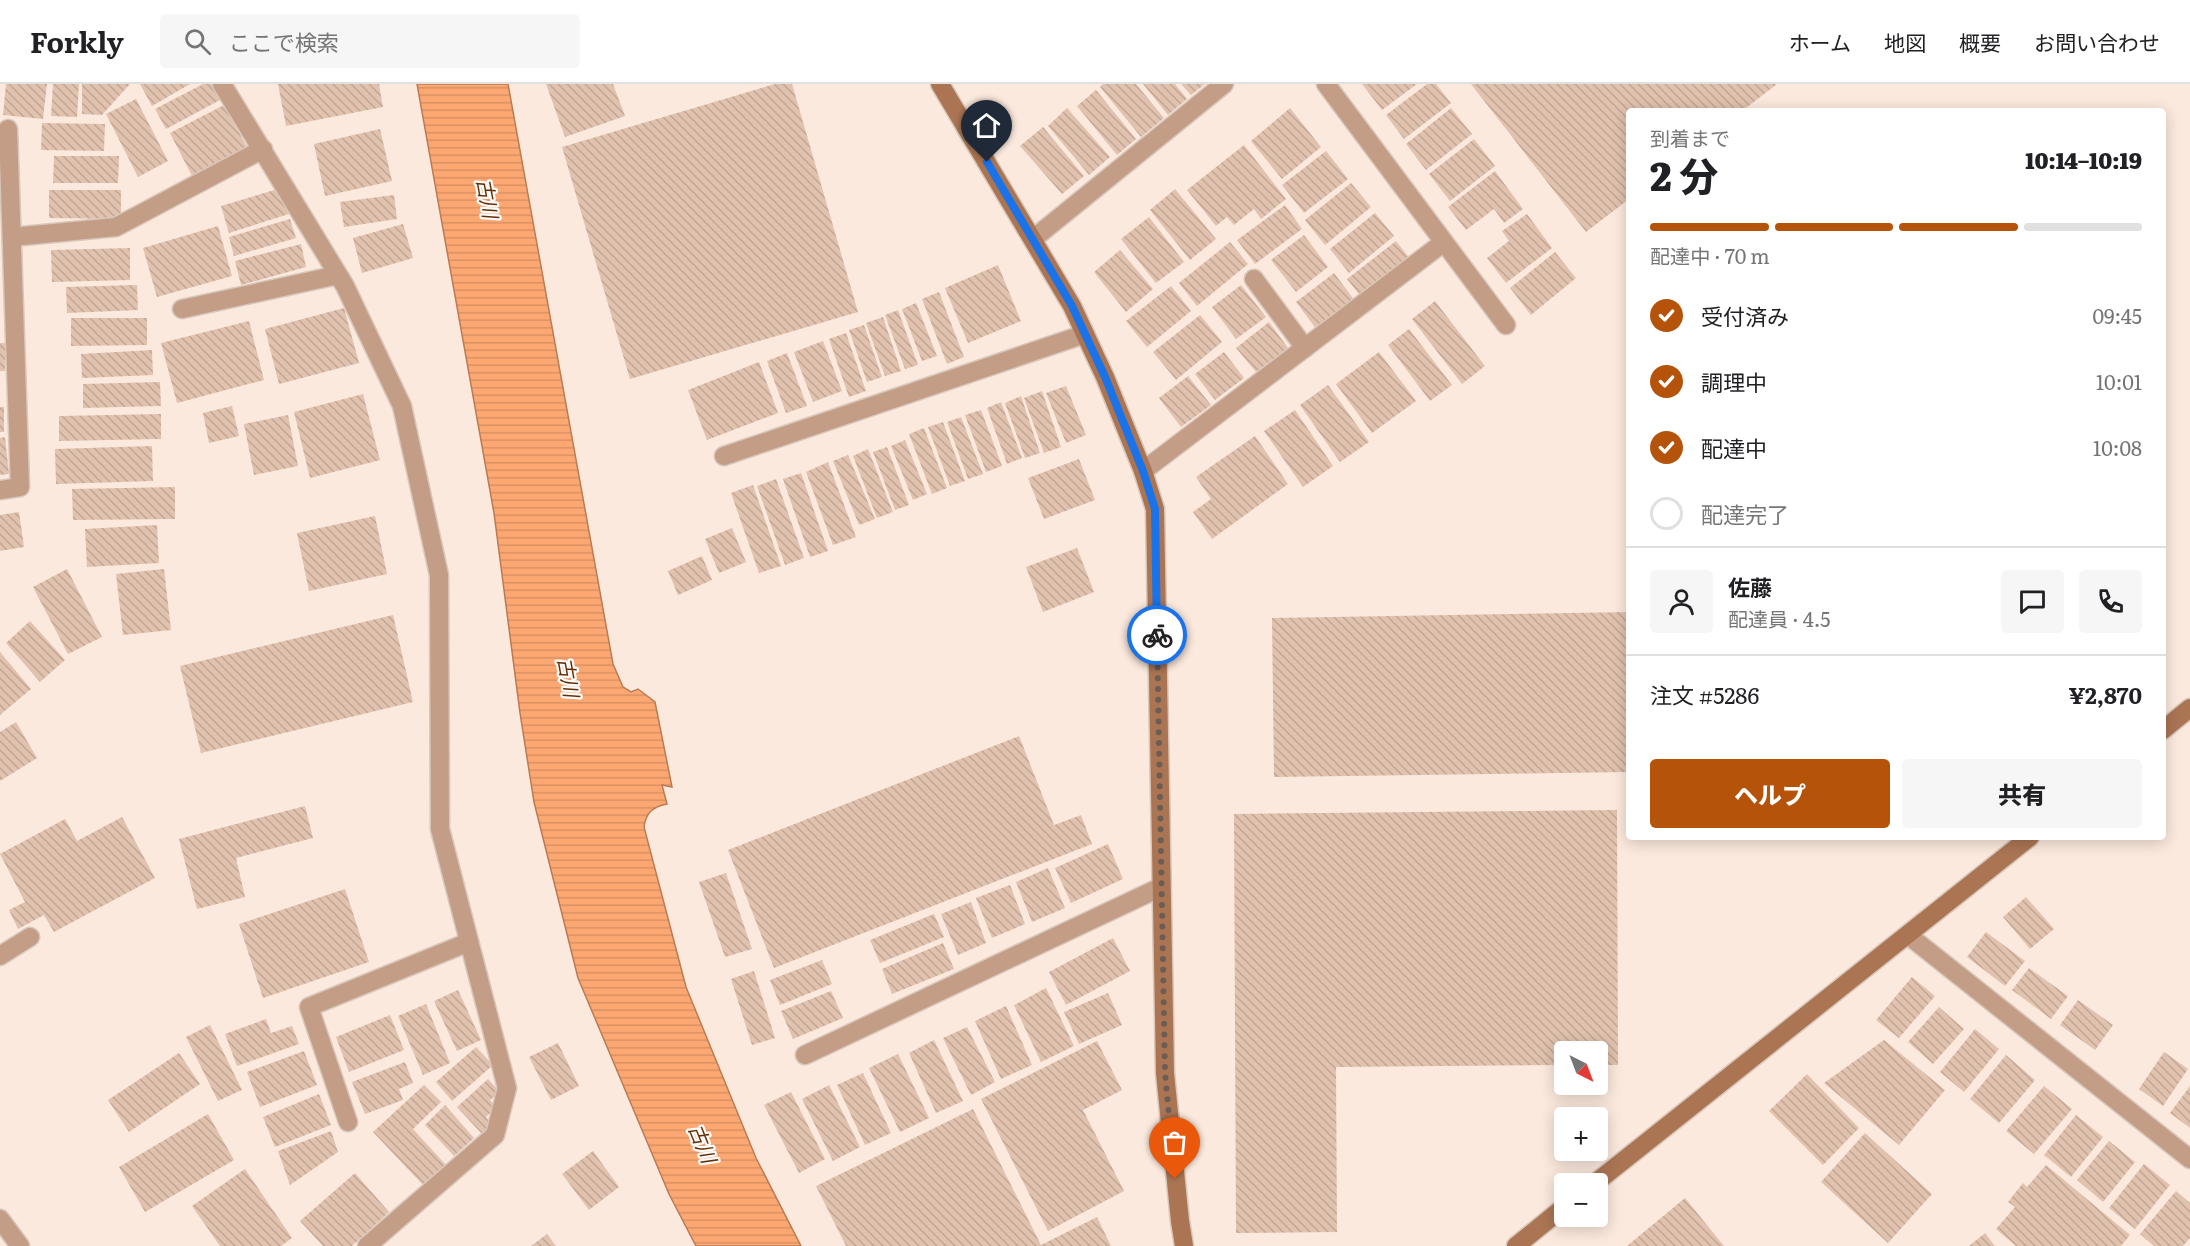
<!DOCTYPE html>
<html lang="ja">
<head>
<meta charset="utf-8">
<style>
	body { margin:0; font-family:Literata,"Noto Sans JP",serif; background:#f6f6f6; color:#202124; height:100vh; display:flex; flex-direction:column; font-size:22px; white-space:nowrap }
	* { box-sizing:border-box; margin:0 }
	p { font-size:20px; color:#757577 }
	.icon { flex:none; width:33px; height:33px; fill:none; stroke:currentColor; stroke-width:2; stroke-linecap:round; stroke-linejoin:round }
	.map { position:relative; flex:1; overflow:hidden }
	.details { position:absolute; left:1626px; top:24px; width:540px; height:732px; display:flex; flex-direction:column; background:#fff; border-radius:6px; box-shadow:0 3px 15px #0003 }
	.details>* { flex:none }
	.needle { width:39px; rotate:138deg }
	.tools { position:absolute; left:1554px; top:957px; display:grid; gap:12px }
	.tools a { display:grid; place-items:center; width:54px; height:54px; border-radius:6px; background:#fff; box-shadow:0 3px 15px #0003; font-size:30px }
	.pin { position:absolute; display:grid; place-items:center; width:51px; height:51px; color:#fff; margin:-62px -26px; border-radius:50% 50% 50% 0; rotate:-45deg; box-shadow:0 0 6px #0007 }
	.pin .icon { rotate:45deg }
	.courier { position:absolute; display:grid; place-items:center; width:60px; height:60px; margin:-30px; border:4px solid #1a73e8; border-radius:50%; background:#fff; color:#222; box-shadow:0 2px 8px #0007 }
	.overview em { font-style:normal; font-weight:800 }
	.overview div { display:flex; flex-direction:column-reverse }
	.overview { display:flex; align-items:center; justify-content:space-between; height:102px; padding:0 24px }
	h1 { font-size:39px; font-weight:800; line-height:45px }
	.bar { display:grid; grid-template-columns:repeat(4,1fr); gap:9px 6px; align-content:center; height:72px; padding:0 24px }
	.bar i { height:8px; border-radius:4px; background:#e0e0e0 }
	.bar .selected { background:#b45309 }
	.bar p { grid-column:span 4 }
	.line { display:flex; align-items:center; gap:15px; padding:0 24px; border-top:2px solid #e0e0e0 }
	.line div { flex:1 }
	.round { display:grid; place-items:center; flex:none; width:63px; height:63px; border-radius:6px; background:#f6f6f6 }
	ol { padding:0 24px; list-style:none }
	li { display:flex; align-items:center; gap:18px; height:66px }
	li p { margin-inline-start:auto }
	li .icon { padding:6px; border-radius:50%; background:#b45309; color:#fff; stroke-width:4 }
	li:last-child { color:#757577 }
	li i { width:33px; height:33px; border:3px solid #e0e0e0; border-radius:50% }
	.cta { display:flex; gap:12px; margin-top:auto; padding:12px 24px }
	.cta a { flex:1; height:69px; border-radius:6px; background:#b45309; color:#fff; font-size:24px; font-weight:800; line-height:69px; text-align:center }
	.cta a+a { background:#f6f6f6; color:#202124 }
	header { display:flex; align-items:center; gap:36px; box-sizing:border-box; height:84px; padding:0 30px; background:#fff; border-bottom:2px solid #e0e0e0 }
	header strong { font-size:28px }
	nav { display:flex; gap:33px; margin-inline-start:auto; font-size:21px }
	.search { width:420px; height:54px; background:#f6f6f6; display:flex; align-items:center; gap:15px; box-sizing:border-box; padding:0 21px; border-radius:6px; color:#757577; font-size:22px }
	.map>svg:first-child { display:block }
	.water { fill:url(#water-rules); stroke:#ba7b53; stroke-width:1.5 }
	.building { fill:url(#building-back-hatch) }
	.lines { fill:none; stroke-linecap:round; stroke-linejoin:round }
	.lane-casing { stroke:#d8c7bb; stroke-width:21 }
	.street-casing { stroke:#d8c7bb; stroke-width:21 }
	.secondary-casing { stroke:#d8c7bb; stroke-width:21 }
	.lane { stroke:#c39d86; stroke-width:18 }
	.street { stroke:#c39d86; stroke-width:18 }
	.secondary { stroke:#ab7553; stroke-width:18 }
	.done { stroke:#6b5d54; stroke-width:6; stroke-dasharray:0 10.8 }
	.route { stroke:#1a73e8; stroke-width:8 }
	.labels { text-anchor:middle; dominant-baseline:central; stroke-width:4.5; stroke-linejoin:round; paint-order:stroke }
	.water-label { font-size:20px; font-style:italic; fill:#642f03; stroke:#fafafa }
</style>
</head>
<body>
<header>
<strong>Forkly</strong>
<div class="search"><svg class="icon" aria-label="search" viewBox="0 0 24 24"><circle cx="10" cy="10" r="6"/><path d="M15 15l6 6"/></svg>ここで検索</div>
<nav><a>ホーム</a><a>地図</a><a>概要</a><a>お問い合わせ</a></nav>
</header>
<div class="map">
<svg width="2190" height="1162" viewBox="0 0 2190 1162">
	<defs>
		<pattern id="water-rules" width="6" height="5" patternUnits="userSpaceOnUse" patternTransform="scale(1.5)"><rect width="6" height="5" fill="#fda872"/><path d="M0 2.5h6" fill="none" stroke="#d89061"/></pattern>
		<pattern id="building-back-hatch" width="6" height="6" patternUnits="userSpaceOnUse" patternTransform="scale(1.5)"><rect width="6" height="6" fill="#e1c2af"/><path d="M-1 5l2 2M0 0l6 6M5-1l2 2" fill="none" stroke="#c1a695"/></pattern>
	</defs>
	<rect width="100%" height="100%" fill="#fce9dd"/>
	<!-- water -->
	<path class="water" d="M 417,0 L 508,0 L 613,580 L 623,603 L 631,608 L 638,605 L 655,618 L 672,703 L 662,701 L 667,720 C 653,723 646,728 644,743 L 686,903 L 756,1074 L 801,1162 L 696,1162 L 669,1110 L 578,894 L 534,718 L 520,629 L 494,429 Z"/>
	<!-- building -->
	<g class="building">
		<polygon points="6,0 47,0 43,35 3,31"/>
		<polygon points="53,0 79,0 77,33 51,32"/>
		<polygon points="82,0 130,0 102,31 82,30"/>
		<polygon points="140,0 190,0 152,22"/>
		<polygon points="203,0 215,0 222,15 166,45 155,25"/>
		<polygon points="278,0 379,0 383,23 286,42"/>
		<polygon points="546,0 613,0 625,32 565,53"/>
		<polygon points="775,0 792,0 858,228 630,295 562,63"/>
		<polygon points="1103,0 1136,0 1164,34 1141,53 1100,3"/>
		<polygon points="1143,0 1175,0 1187,15 1168,31"/>
		<polygon points="1181,0 1205,0 1191,11"/>
		<polygon points="1362,0 1417,0 1382,26"/>
		<polygon points="1427,0 1436,0 1451,19 1404,55 1386,31"/>
		<polygon points="1471,0 1777,0 1742,27 1629,27 1629,115 1586,148"/>
		<polygon points="1096,6 1136,55 1117,71 1077,22"/>
		<polygon points="136,15 168,77 138,93 106,30"/>
		<polygon points="224,21 247,63 192,92 170,49"/>
		<polygon points="1067,24 1110,73 1089,91 1048,42"/>
		<polygon points="1290,24 1321,63 1282,95 1251,57"/>
		<polygon points="1451,24 1472,50 1426,86 1406,60"/>
		<polygon points="42,39 105,40 104,67 41,66"/>
		<polygon points="1043,43 1084,92 1062,110 1020,62"/>
		<polygon points="380,45 392,97 325,112 314,60"/>
		<polygon points="1474,55 1495,82 1450,117 1429,90"/>
		<polygon points="1244,61 1286,115 1261,135 1254,125 1234,141 1227,133 1216,142 1187,106"/>
		<polygon points="1326,67 1348,95 1304,129 1282,101"/>
		<polygon points="54,72 119,72 118,99 53,99"/>
		<polygon points="1495,87 1523,125 1504,139 1494,125 1466,146 1448,123"/>
		<polygon points="1351,99 1371,123 1325,161 1305,136"/>
		<polygon points="281,104 289,130 229,149 221,122"/>
		<polygon points="1175,105 1216,155 1190,176 1150,126"/>
		<polygon points="49,106 121,106 121,135 49,134"/>
		<polygon points="394,111 397,135 344,143 340,118"/>
		<polygon points="1285,121 1302,145 1255,180 1237,156"/>
		<polygon points="1375,129 1394,152 1349,189 1330,165"/>
		<polygon points="1527,130 1552,164 1506,199 1487,174 1509,157 1502,147"/>
		<polygon points="1149,133 1184,178 1156,199 1121,155"/>
		<polygon points="290,135 296,154 234,172 229,153"/>
		<polygon points="403,140 413,174 362,189 353,154"/>
		<polygon points="218,142 232,192 157,213 143,164"/>
		<polygon points="1304,151 1328,183 1296,208 1271,176"/>
		<polygon points="1396,157 1411,176 1362,214 1347,195"/>
		<polygon points="1230,158 1248,180 1197,222 1179,199"/>
		<polygon points="301,160 306,183 241,201 235,177"/>
		<polygon points="130,164 130,196 52,198 51,166"/>
		<polygon points="1120,166 1153,205 1126,228 1094,188"/>
		<polygon points="1555,168 1576,194 1531,231 1510,204"/>
		<polygon points="998,181 1021,237 968,259 945,204"/>
		<polygon points="1334,189 1355,217 1317,246 1296,218"/>
		<polygon points="137,201 138,226 67,229 66,203"/>
		<polygon points="1241,201 1266,233 1236,255 1212,223"/>
		<polygon points="1171,202 1191,227 1147,263 1126,237"/>
		<polygon points="939,208 964,273 947,280 922,215"/>
		<polygon points="1435,217 1485,282 1462,300 1412,235"/>
		<polygon points="916,219 937,272 922,277 902,225"/>
		<polygon points="344,224 359,279 279,300 265,245"/>
		<polygon points="898,226 918,281 905,285 885,231"/>
		<polygon points="1200,231 1222,258 1176,296 1153,268"/>
		<polygon points="883,233 901,287 885,292 866,239"/>
		<polygon points="71,234 147,234 147,261 71,262"/>
		<polygon points="249,237 264,296 177,319 161,259"/>
		<polygon points="1269,238 1288,264 1256,288 1236,264"/>
		<polygon points="864,241 882,293 867,298 849,246"/>
		<polygon points="1409,245 1452,301 1430,317 1388,261"/>
		<polygon points="846,249 866,307 849,313 829,255"/>
		<polygon points="823,257 842,307 813,318 794,268"/>
		<rect x="0" y="259" width="5" height="28"/>
		<polygon points="152,266 153,291 82,294 81,270"/>
		<polygon points="1224,268 1244,294 1215,316 1195,290"/>
		<polygon points="1379,268 1416,317 1372,349 1336,300"/>
		<polygon points="787,269 807,322 786,329 767,277"/>
		<polygon points="759,278 778,329 707,356 688,306"/>
		<polygon points="1188,292 1211,321 1181,343 1159,314"/>
		<polygon points="160,298 161,322 83,324 83,300"/>
		<polygon points="1328,301 1369,358 1340,378 1300,321"/>
		<polygon points="1066,302 1086,351 1066,359 1046,309"/>
		<polygon points="1042,307 1061,363 1044,369 1024,314"/>
		<polygon points="363,310 380,376 310,394 294,328"/>
		<polygon points="1021,312 1040,369 1025,374 1005,319"/>
		<polygon points="1001,318 1022,374 1007,380 987,324"/>
		<polygon points="232,322 239,352 209,359 203,329"/>
		<rect x="0" y="323" width="4" height="25"/>
		<polygon points="981,326 1002,382 986,388 965,331"/>
		<polygon points="1295,326 1333,382 1303,403 1264,347"/>
		<polygon points="161,330 161,355 59,357 59,332"/>
		<polygon points="288,331 298,382 254,391 244,340"/>
		<polygon points="961,333 983,390 968,395 947,338"/>
		<polygon points="943,338 965,397 950,402 928,343"/>
		<polygon points="924,344 947,404 932,410 909,350"/>
		<polygon points="1255,352 1288,400 1212,455 1193,428 1211,415 1196,393"/>
		<polygon points="5,353 9,390 0,391 0,354"/>
		<polygon points="905,356 927,410 913,416 891,362"/>
		<polygon points="152,362 153,397 56,400 55,365"/>
		<polygon points="887,363 909,421 895,426 873,368"/>
		<polygon points="868,365 893,428 877,434 853,372"/>
		<polygon points="848,371 875,435 859,441 833,377"/>
		<polygon points="1079,375 1095,416 1044,435 1028,394"/>
		<polygon points="828,378 856,453 833,461 806,388"/>
		<polygon points="801,389 828,467 810,473 783,395"/>
		<polygon points="776,395 804,474 785,481 757,402"/>
		<polygon points="753,401 781,482 759,489 731,409"/>
		<polygon points="175,403 175,435 73,436 72,405"/>
		<polygon points="19,428 24,463 0,467 0,431"/>
		<polygon points="375,432 387,490 309,507 297,449"/>
		<polygon points="157,441 159,479 87,483 85,445"/>
		<polygon points="732,444 746,478 719,489 705,455"/>
		<polygon points="1077,464 1094,508 1043,528 1026,483"/>
		<polygon points="702,472 712,496 678,511 668,487"/>
		<polygon points="67,485 102,553 68,570 33,503"/>
		<polygon points="164,485 171,546 123,551 116,490"/>
		<polygon points="1629,528 1629,688 1274,693 1272,534"/>
		<polygon points="393,531 413,618 201,669 180,582"/>
		<polygon points="30,537 65,576 40,598 6,559"/>
		<polygon points="0,568 31,605 0,631"/>
		<polygon points="16,638 37,674 0,697 0,648"/>
		<polygon points="1019,652 1054,741 1081,731 1092,760 774,884 728,766"/>
		<polygon points="305,722 313,754 236,774 245,813 197,825 179,755"/>
		<polygon points="1617,726 1618,981 1598,981 1598,968 1564,968 1564,981 1336,983 1337,1148 1236,1149 1234,730"/>
		<polygon points="122,733 155,794 54,848 44,831 18,845 9,826 25,818 0,770 65,735 77,757"/>
		<polygon points="1108,760 1123,795 1071,819 1055,784"/>
		<polygon points="1048,784 1065,824 1032,838 1016,798"/>
		<polygon points="726,789 752,865 725,873 699,798"/>
		<polygon points="1010,801 1025,840 992,854 976,814"/>
		<polygon points="345,805 369,878 263,914 239,840"/>
		<polygon points="2026,813 2054,845 2030,865 2003,833"/>
		<polygon points="971,818 986,859 958,871 941,830"/>
		<polygon points="934,830 944,853 880,879 870,856"/>
		<polygon points="1986,848 2025,877 2005,902 1967,873"/>
		<polygon points="1113,854 1130,887 1066,921 1049,888"/>
		<polygon points="943,859 954,885 892,910 882,885"/>
		<polygon points="822,876 832,900 780,921 770,896"/>
		<polygon points="2029,884 2068,912 2051,935 2012,906"/>
		<polygon points="754,887 775,954 752,961 731,895"/>
		<polygon points="1912,893 1935,912 1899,954 1876,936"/>
		<polygon points="1046,904 1074,962 1041,978 1014,921"/>
		<polygon points="458,906 481,956 457,967 434,917"/>
		<polygon points="831,907 843,934 793,955 781,927"/>
		<polygon points="1108,909 1122,941 1079,960 1064,928"/>
		<polygon points="2078,916 2113,941 2095,966 2060,941"/>
		<polygon points="426,920 450,979 423,991 398,932"/>
		<polygon points="1006,922 1032,981 1001,995 975,937"/>
		<polygon points="1939,923 1964,945 1933,980 1908,958"/>
		<polygon points="390,931 404,966 349,988 336,953"/>
		<polygon points="266,935 271,949 292,942 299,960 237,982 225,950"/>
		<polygon points="210,941 242,1006 218,1017 186,953"/>
		<polygon points="967,943 995,998 971,1011 943,954"/>
		<polygon points="1975,945 1999,965 1964,1008 1940,988"/>
		<polygon points="934,956 963,1017 936,1029 909,969"/>
		<polygon points="1884,956 1945,1006 1899,1061 1824,999"/>
		<polygon points="1097,957 1122,1006 1083,1026 1124,1107 1048,1147 981,1015"/>
		<polygon points="558,959 579,1002 551,1016 529,973"/>
		<polygon points="476,963 493,981 452,1017 436,998"/>
		<polygon points="304,967 317,1001 260,1023 247,988"/>
		<polygon points="2164,968 2188,985 2163,1022 2139,1005"/>
		<polygon points="179,969 200,1000 129,1048 108,1016"/>
		<polygon points="898,970 929,1034 900,1048 869,984"/>
		<polygon points="2006,971 2035,996 1999,1039 1970,1015"/>
		<polygon points="405,978 413,999 399,1005 403,1016 365,1030 352,998"/>
		<polygon points="863,989 891,1049 865,1061 837,1001"/>
		<polygon points="1807,990 1859,1044 1823,1081 1769,1027"/>
		<polygon points="488,995 500,1008 490,1016 496,1023 486,1033 492,1041 482,1050 457,1023"/>
		<polygon points="424,1001 441,1018 413,1045 446,1081 423,1101 373,1048"/>
		<polygon points="829,1001 860,1063 833,1077 802,1015"/>
		<polygon points="2044,1002 2072,1025 2034,1070 2006,1047"/>
		<polygon points="2190,1002 2190,1044 2170,1029"/>
		<polygon points="791,1008 825,1075 799,1089 764,1021"/>
		<polygon points="319,1010 331,1041 275,1063 263,1033"/>
		<polygon points="445,1021 474,1054 454,1072 425,1041"/>
		<polygon points="973,1025 1041,1161 1097,1133 1111,1162 846,1162 816,1102"/>
		<polygon points="208,1030 234,1076 145,1128 119,1083"/>
		<polygon points="2076,1031 2103,1053 2071,1093 2044,1071"/>
		<polygon points="331,1047 338,1068 290,1101 278,1067"/>
		<polygon points="1865,1049 1932,1110 1888,1159 1821,1098"/>
		<polygon points="2109,1057 2135,1078 2103,1118 2077,1096"/>
		<polygon points="593,1067 619,1103 589,1126 562,1090"/>
		<polygon points="2144,1080 2170,1101 2135,1145 2109,1124"/>
		<polygon points="2046,1081 2130,1151 2121,1162 2016,1162 1996,1145 2015,1123 2008,1118 2023,1099 2027,1103"/>
		<polygon points="245,1085 292,1154 281,1162 220,1162 192,1122"/>
		<polygon points="355,1089 389,1128 352,1162 323,1162 300,1137"/>
		<polygon points="2176,1107 2190,1119 2190,1154 2183,1162 2154,1162 2140,1150"/>
		<polygon points="1685,1114 1724,1162 1627,1162"/>
		<polygon points="1985,1149 1995,1162 1969,1162"/>
		<polygon points="547,1150 556,1162 531,1162"/>
	</g>
	<g class="lines">
		<!-- lane casing -->
		<g class="lane-casing">
			<g id="lane">
				<polyline points="1254,195 1305,264"/>
				<polyline points="182,225 338,191"/>
				<polyline points="724,372 1085,250"/>
				<polyline points="805,971 1161,803"/>
				<polyline points="348,1038 309,923 469,858"/>
			</g>
		</g>
		<!-- street casing -->
		<g class="street-casing">
			<g id="street">
				<polyline points="222,0 345,202 402,322 439,491 440,745 507,1004 495,1051 367,1162"/>
				<polyline points="1326,0 1506,241"/>
				<polyline points="12,153 116,143 263,65"/>
				<polyline points="1033,155 1224,0"/>
				<polyline points="1143,387 1444,158"/>
				<polyline points="0,406 20,403 8,45"/>
				<polyline points="1908,851 2190,1075"/>
				<polyline points="0,872 30,853"/>
				<polyline points="0,1135 20,1162"/>
			</g>
		</g>
		<!-- secondary casing -->
		<g class="secondary-casing">
			<g id="secondary">
				<polyline points="940,0 1072,222 1105,293 1143,387 1155,425 1165,989 1180,1137 1184,1162"/>
				<polyline points="2163,646 2190,624"/>
				<polyline points="1594,1100 2030,753"/>
				<polyline points="1516,1162 1564,1123"/>
			</g>
		</g>
		<!-- lane -->
		<use href="#lane" class="lane"/>
		<!-- street -->
		<use href="#street" class="street"/>
		<!-- secondary -->
		<use href="#secondary" class="secondary"/>
	</g>
	<g class="lines">
		<!-- done -->
		<polyline class="done" points="1157,551 1165,989 1175,1095"/>
		<!-- route -->
		<polyline class="route" points="987,78 1072,222 1105,293 1143,387 1155,425 1157,551"/>
	</g>
	<g class="labels">
		<!-- water labels -->
		<g class="water-label">
			<text transform="translate(489 114) rotate(80)">古川</text>
			<text transform="translate(570 593) rotate(80)">古川</text>
			<text transform="translate(704 1059) rotate(68)">古川</text>
		</g>
	</g>
</svg>
<div class="tools">
<a><svg class="needle" viewBox="-14 -14 28 28"><path d="M0-13l5 13h-10z" fill="#e53935"/><path d="M0 13l5-13h-10z" fill="#757577"/></svg></a>
<a>+</a>
<a>−</a>
</div>
<div class="pin" style="left:1175px;top:1095px;background:#ea580c"><svg class="icon" aria-label="bag" viewBox="0 0 24 24"><path d="M5 8h14l-1 12H6zM9 8a3 3 0 0 1 6 0"/></svg></div>
<div class="pin" style="left:987px;top:78px;background:#1f2937"><svg class="icon" aria-label="home" viewBox="0 0 24 24"><path d="M3 11l9-7 9 7M6 9v11h12V9"/></svg></div>
<div class="courier" style="left:1157px;top:551px"><svg class="icon" aria-label="bike" viewBox="0 0 24 24"><circle cx="6" cy="16" r="4"/><circle cx="18" cy="16" r="4"/><path d="M6 16l4-8h5l3 8M10 8l3 8H6M13 5h3"/></svg></div>
<section class="details">
<div class="overview"><div><h1>2 分</h1><p>到着まで</p></div><em>10:14–10:19</em></div>
<div class="bar"><i class="selected"></i><i class="selected"></i><i class="selected"></i><i></i><p>配達中 · 70 m</p></div>
<ol>
<li><svg class="icon" aria-label="check" viewBox="0 0 24 24"><path d="M5 12l5 5 9-10"/></svg>受付済み<p>09:45</p></li>
<li><svg class="icon" aria-label="check" viewBox="0 0 24 24"><path d="M5 12l5 5 9-10"/></svg>調理中<p>10:01</p></li>
<li><svg class="icon" aria-label="check" viewBox="0 0 24 24"><path d="M5 12l5 5 9-10"/></svg>配達中<p>10:08</p></li>
<li><i></i>配達完了</li>
</ol>
<div class="line" style="height:108px"><a class="round"><svg class="icon" aria-label="person" viewBox="0 0 24 24"><circle cx="12" cy="8" r="4"/><path d="M4 21q1-7 8-7t8 7"/></svg></a><div><b>佐藤</b><p>配達員 · 4.5</p></div><a class="round"><svg class="icon" aria-label="chat" viewBox="0 0 24 24"><path d="M4 5h16v11H9l-5 4z"/></svg></a><a class="round"><svg class="icon" aria-label="phone" viewBox="0 0 24 24"><path d="M5 4h4l2 5-3 2q2 4 5 5l2-3 5 2v4C11 20 4 13 5 4z"/></svg></a></div>
<div class="line" style="height:78px"><div>注文 #5286</div><b>¥2,870</b></div>
<div class="cta"><a>ヘルプ</a><a>共有</a></div>
</section>
</div>
</body>
</html>
